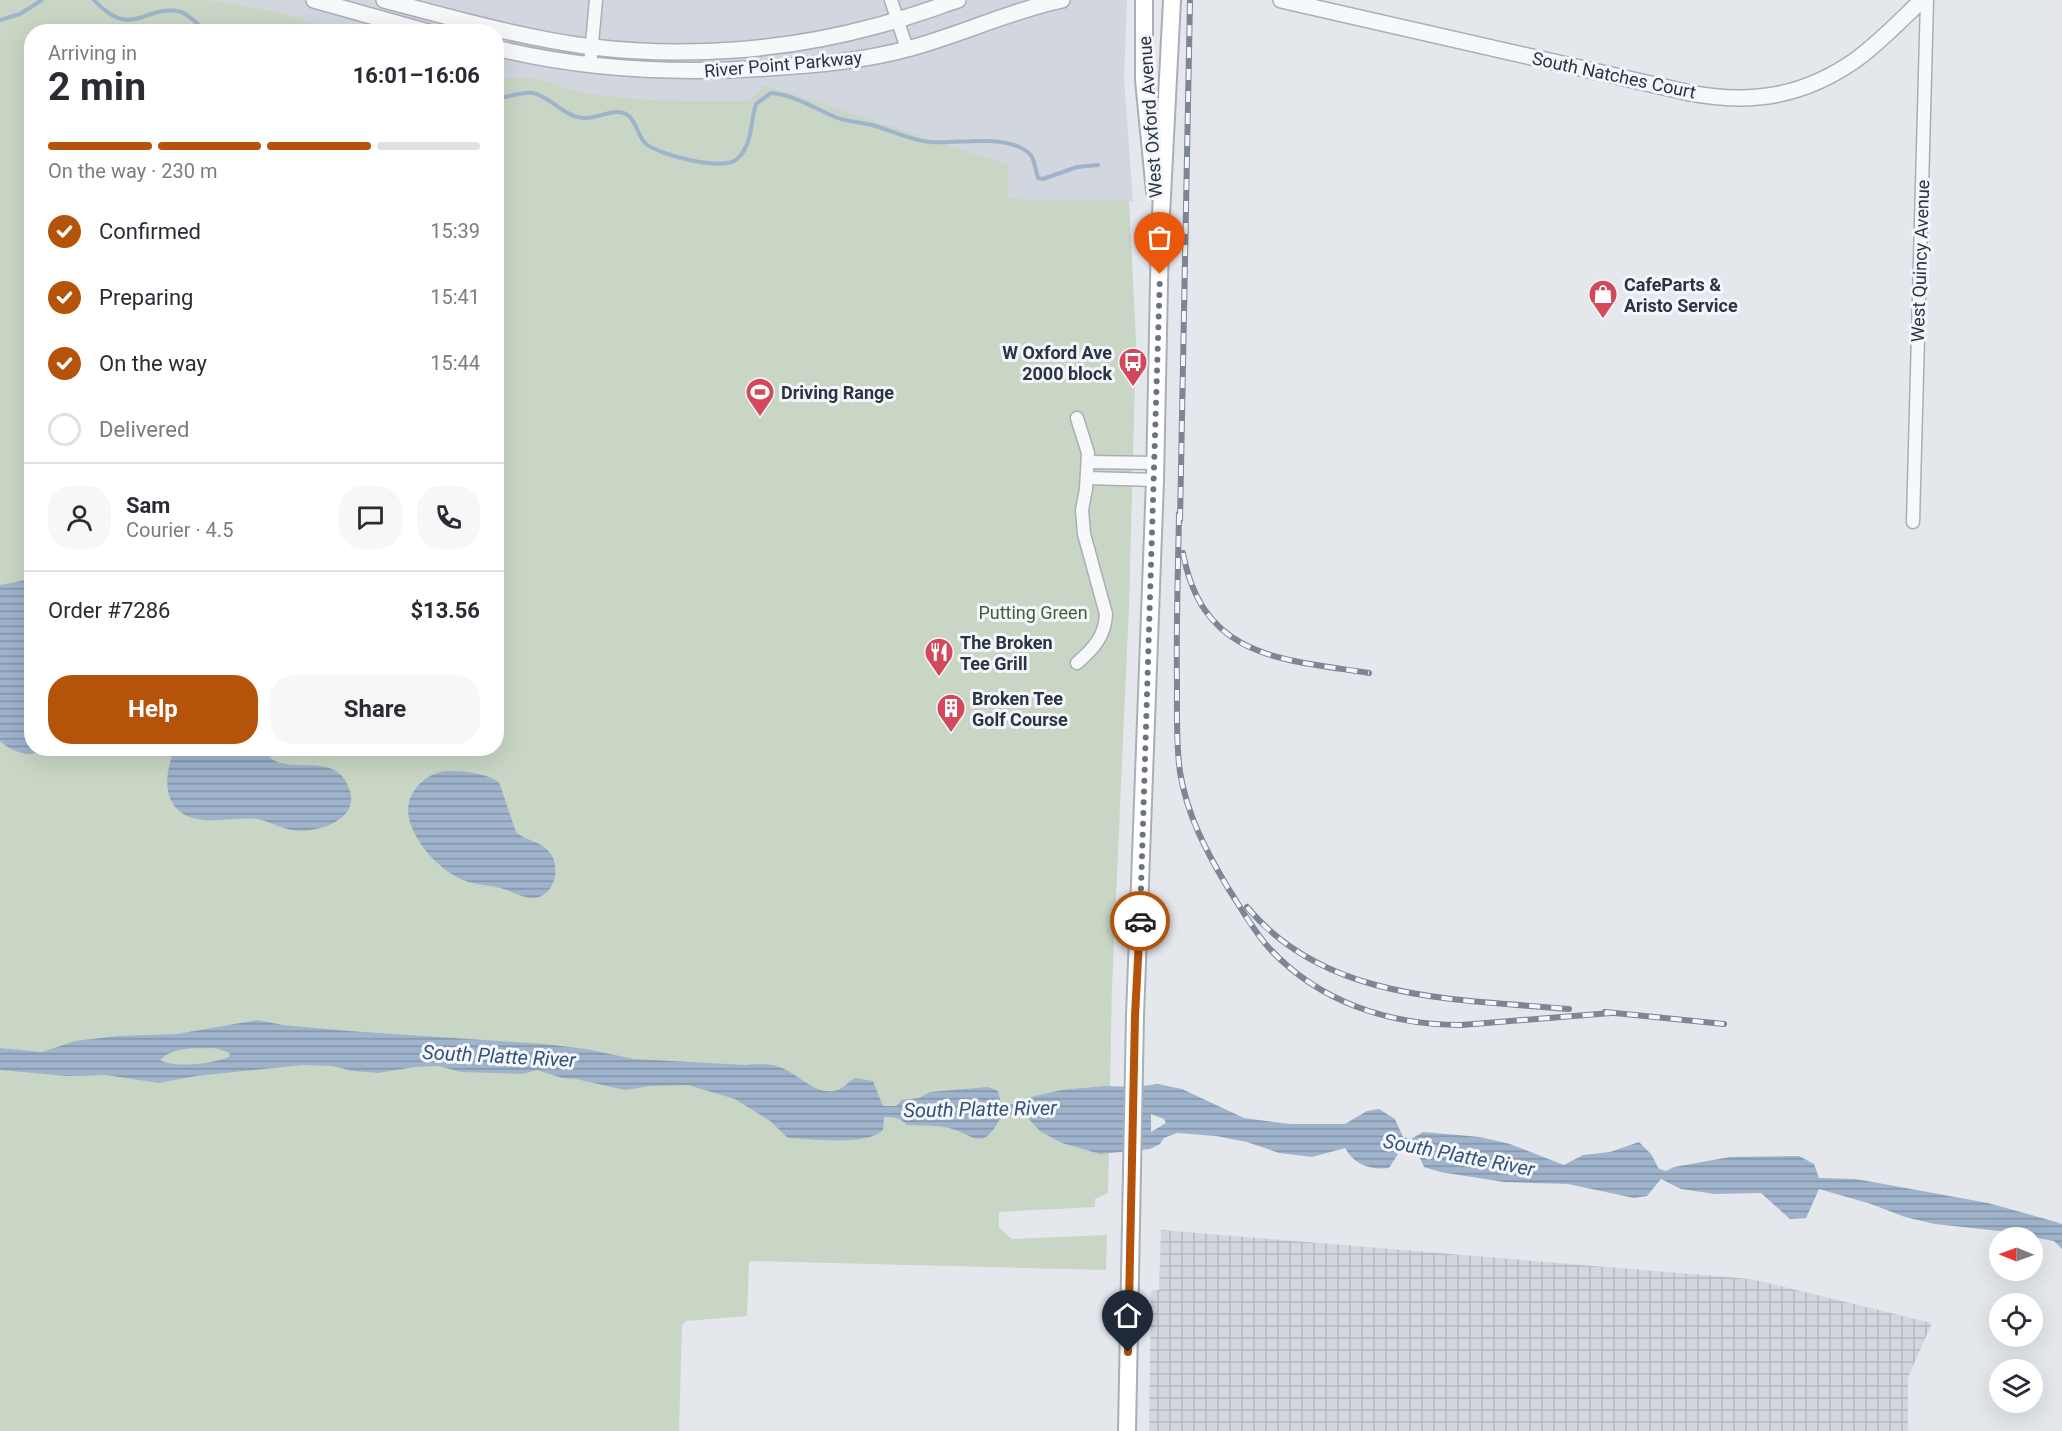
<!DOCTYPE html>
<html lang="en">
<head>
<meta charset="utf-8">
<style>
	body { margin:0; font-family:Roboto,sans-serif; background:#f7f7f7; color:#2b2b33; height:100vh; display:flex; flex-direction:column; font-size:22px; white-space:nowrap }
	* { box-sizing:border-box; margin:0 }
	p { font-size:20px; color:#7c7c81 }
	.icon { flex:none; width:33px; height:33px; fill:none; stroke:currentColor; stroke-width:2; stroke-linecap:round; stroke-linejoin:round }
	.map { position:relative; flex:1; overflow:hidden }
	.details { position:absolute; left:24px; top:24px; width:480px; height:732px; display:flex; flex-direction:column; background:#fff; border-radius:24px; box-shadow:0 6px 24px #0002 }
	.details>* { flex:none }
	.needle { width:39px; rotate:271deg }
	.controls { position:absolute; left:1989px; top:1227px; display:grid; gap:12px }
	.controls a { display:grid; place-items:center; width:54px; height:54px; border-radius:50%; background:#fff; box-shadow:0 6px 24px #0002; font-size:30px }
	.pin { position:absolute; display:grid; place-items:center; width:51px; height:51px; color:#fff; margin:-62px -26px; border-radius:50% 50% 50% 0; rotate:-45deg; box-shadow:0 0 6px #0007 }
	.pin .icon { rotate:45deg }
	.courier { position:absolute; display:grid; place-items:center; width:60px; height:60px; margin:-30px; border:4px solid #b45309; border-radius:50%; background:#fff; color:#222; box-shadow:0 2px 8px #0007 }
	.headline em { font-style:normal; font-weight:700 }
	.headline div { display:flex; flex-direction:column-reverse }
	.headline { display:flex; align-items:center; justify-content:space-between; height:102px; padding:0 24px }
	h1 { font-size:39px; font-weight:700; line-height:45px }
	.bar { display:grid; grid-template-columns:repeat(4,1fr); gap:9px 6px; align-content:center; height:72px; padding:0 24px }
	.bar i { height:8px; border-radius:4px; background:#e1e1e2 }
	.bar .active { background:#b45309 }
	.bar p { grid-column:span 4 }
	.line { display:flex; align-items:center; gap:15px; padding:0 24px; border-top:2px solid #e1e1e2 }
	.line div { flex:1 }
	.round { display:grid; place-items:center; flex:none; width:63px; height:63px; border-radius:24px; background:#f7f7f7 }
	ol { padding:0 24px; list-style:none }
	li { display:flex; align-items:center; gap:18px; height:66px }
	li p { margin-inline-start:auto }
	li .icon { padding:6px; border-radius:50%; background:#b45309; color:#fff; stroke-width:4 }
	li:last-child { color:#7c7c81 }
	li i { width:33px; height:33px; border:3px solid #e1e1e2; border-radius:50% }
	.button { display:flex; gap:12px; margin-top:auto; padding:12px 24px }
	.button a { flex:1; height:69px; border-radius:24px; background:#b45309; color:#fff; font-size:24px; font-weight:700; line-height:69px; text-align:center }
	.button a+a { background:#f7f7f7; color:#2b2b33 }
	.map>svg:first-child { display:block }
	.built { fill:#d2d6de }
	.industrial { fill:url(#industrial-grid) }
	.green { fill:#c9d6c5 }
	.water { fill:url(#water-rules); fill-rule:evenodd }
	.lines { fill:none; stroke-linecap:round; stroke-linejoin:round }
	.stream { stroke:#9fb4cc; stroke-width:4 }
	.minor-casing { stroke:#a9aeb7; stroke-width:15 }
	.tertiary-casing { stroke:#a9aeb7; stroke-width:18 }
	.secondary-casing { stroke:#a9aeb7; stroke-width:20 }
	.minor { stroke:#f7f8fa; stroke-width:12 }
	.tertiary { stroke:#f7f8fa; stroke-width:15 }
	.secondary { stroke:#fff; stroke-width:16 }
	.rail-casing { stroke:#7d8696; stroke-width:6 }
	.rail { stroke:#f4f6f9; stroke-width:4; stroke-dasharray:11; stroke-linecap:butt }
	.done { stroke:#6c737f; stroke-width:6; stroke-dasharray:0 10.8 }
	.route { stroke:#b45309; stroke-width:8 }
	.labels { text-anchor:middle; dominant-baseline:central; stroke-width:6; stroke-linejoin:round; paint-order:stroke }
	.street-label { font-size:18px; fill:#2b3445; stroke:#f4f6f9 }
	.poi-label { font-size:18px; font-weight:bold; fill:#2b3445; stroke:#f4f6f9; text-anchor:start }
	.park-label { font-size:18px; fill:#3f6138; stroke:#f4f6f9 }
	.water-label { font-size:20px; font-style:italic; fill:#34527a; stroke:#f4f6f9 }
</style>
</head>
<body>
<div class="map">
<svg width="2062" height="1431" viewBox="0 0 2062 1431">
	<defs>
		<pattern id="industrial-grid" width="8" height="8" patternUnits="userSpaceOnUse" patternTransform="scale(1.5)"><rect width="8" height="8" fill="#d2d6de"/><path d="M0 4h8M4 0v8" fill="none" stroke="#b4b8c0"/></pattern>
		<pattern id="water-rules" width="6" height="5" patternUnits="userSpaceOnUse" patternTransform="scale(1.5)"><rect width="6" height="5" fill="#9fb4cc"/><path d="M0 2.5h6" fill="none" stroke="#8293a7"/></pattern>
	</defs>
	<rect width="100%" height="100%" fill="#e4e7ec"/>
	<!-- built -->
	<polygon class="built" points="209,0 1127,0 1124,79 1133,201 1006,199 1009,165 751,99 745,101 651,100 581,93 537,78 497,78 496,32 344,31 265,9"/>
	<!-- industrial -->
	<polygon class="industrial" points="1161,1230 1751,1279 1932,1323 1908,1377 1908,1431 1149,1431 1151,1291 1159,1290"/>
	<!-- green -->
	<polygon class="green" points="0,0 209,0 265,9 344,31 32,32 32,748 496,748 497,78 537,78 581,93 651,100 745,101 751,99 764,85 1009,165 1007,199 1129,200 1136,342 1129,607 1112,986 1108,1193 1095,1199 1095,1207 999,1212 999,1228 1012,1239 1107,1235 1106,1270 749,1261 747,1316 686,1321 682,1325 679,1431 0,1431"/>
	<!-- water -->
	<g class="water">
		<path d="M 31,579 L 32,748 L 47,749 C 31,758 13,753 0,741 L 0,585 Z"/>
		<path d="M 174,749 L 263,749 C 281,783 336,744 350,791 C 359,821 315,834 292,830 C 280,828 269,821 257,819 C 229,816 184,832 170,798 C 164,782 169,764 174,749 Z"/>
		<path d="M 445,771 C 463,771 483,772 499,782 L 516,832 C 526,841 542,841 550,853 C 561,867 555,895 535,898 C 525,899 513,892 504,889 C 491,885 476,885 463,880 C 438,870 402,831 409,802 C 414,785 428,774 445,771 Z"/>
		<path d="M 257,1020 L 283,1025 L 349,1031 L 545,1044 L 586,1049 L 634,1059 L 746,1065 C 758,1064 768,1063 779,1067 C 799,1073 817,1099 840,1089 C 846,1086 849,1081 855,1078 L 873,1081 L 883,1106 L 896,1106 L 902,1100 L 919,1098 L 930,1092 L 988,1087 L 998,1091 L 1001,1104 L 1025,1104 L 1031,1097 L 1061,1090 L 1105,1086 L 1134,1087 L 1158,1084 L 1182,1089 L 1244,1118 L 1290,1124 L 1345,1124 L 1367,1111 L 1379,1109 L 1395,1119 L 1403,1137 L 1411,1139 L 1423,1132 L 1480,1137 L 1510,1144 L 1564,1165 L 1583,1155 L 1610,1152 L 1639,1142 L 1651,1154 L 1659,1169 L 1666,1171 L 1674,1167 L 1730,1157 L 1799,1156 L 1814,1164 L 1819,1178 L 1856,1179 L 1988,1203 L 2056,1222 L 2062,1224 L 2062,1249 L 2054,1241 L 2000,1231 L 1935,1224 L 1905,1217 L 1871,1204 L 1819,1189 L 1806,1218 L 1790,1219 L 1761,1193 L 1715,1194 L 1681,1189 L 1661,1179 L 1647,1196 L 1634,1198 L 1568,1184 L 1504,1182 L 1440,1172 L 1424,1167 L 1418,1154 L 1410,1146 L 1403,1146 L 1389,1168 C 1369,1170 1355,1165 1345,1148 L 1312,1157 L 1279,1153 L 1247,1142 L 1216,1136 L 1177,1133 L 1164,1138 L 1160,1144 L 1150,1149 L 1100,1154 L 1062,1143 L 1041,1132 L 1025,1115 L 1002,1115 C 981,1156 975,1133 945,1127 C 933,1125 919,1126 907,1125 C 899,1117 894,1117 884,1117 L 883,1130 C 868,1146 810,1139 788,1138 L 770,1121 L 735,1099 L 688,1085 L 650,1086 L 625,1090 L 576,1079 L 562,1078 L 537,1070 L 523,1074 L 461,1072 L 438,1066 L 415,1067 L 378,1073 L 353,1071 L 332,1066 L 303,1065 L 196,1076 L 159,1083 L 106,1075 L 66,1076 L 0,1070 L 0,1048 L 42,1052 L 75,1041 L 117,1036 L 177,1034 ZM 215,1048 L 230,1053 L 229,1057 C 214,1063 175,1069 160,1060 C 174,1045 197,1049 215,1048 ZM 1151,1114 L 1164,1119 L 1166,1123 L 1151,1132 Z"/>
	</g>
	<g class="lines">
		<!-- stream -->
		<g class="stream">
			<path d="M 94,0 C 133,42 144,3 181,12 C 190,15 199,26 207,32"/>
			<polyline points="0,20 20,14 42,0"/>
			<polyline points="248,32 258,32"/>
			<path d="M 496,98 C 508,98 521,91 533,93 C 552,97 564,118 586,118 C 598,118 615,108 626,114 C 637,120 637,136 646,144 C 660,155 724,172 737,159 C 753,145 750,122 756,104 L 771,93 C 794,95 814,108 835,117 C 847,122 860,122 872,125 C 891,130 909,140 929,142 C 957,144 990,136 1017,146 C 1036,154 1033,161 1038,178 L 1043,179 L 1077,167 L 1098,165"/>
		</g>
		<!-- minor casing -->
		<g class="minor-casing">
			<g id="minor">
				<polyline points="891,0 907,49"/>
				<polyline points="590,65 596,0"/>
				<polyline points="1088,462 1156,463"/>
				<polyline points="1087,478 1155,480"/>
				<polyline points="1913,522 1927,0"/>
				<path d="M 1077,663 C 1093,649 1105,637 1106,614 L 1084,534 L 1082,510 L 1086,489 L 1088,453 L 1077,418"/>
			</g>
		</g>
		<!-- tertiary casing -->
		<g class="tertiary-casing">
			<g id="tertiary">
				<polyline points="314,0 428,32"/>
				<path d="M 384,0 C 453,18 522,38 592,47 C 686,58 785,51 876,26 C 904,19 931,9 958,0"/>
				<path d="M 1281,0 L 1690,93 C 1752,105 1805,96 1857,59 C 1880,42 1901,20 1922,0"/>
				<path d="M 496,48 C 585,70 676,74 767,68 C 815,65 864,61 911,48 C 962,34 1010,11 1062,0"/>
			</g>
		</g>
		<!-- secondary casing -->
		<g class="secondary-casing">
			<g id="secondary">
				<polyline points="1144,0 1144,80 1155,192"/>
				<polyline points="1127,1431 1135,1016 1155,480 1160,234 1172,0"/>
			</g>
		</g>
		<!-- minor -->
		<use href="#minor" class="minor"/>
		<!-- tertiary -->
		<use href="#tertiary" class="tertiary"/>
		<!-- secondary -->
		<use href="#secondary" class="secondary"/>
		<!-- rail casing -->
		<g class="rail-casing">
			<g id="rail">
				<path d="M 1179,514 C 1178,571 1176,628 1177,686 C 1177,714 1176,744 1180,772 C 1187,815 1206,851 1228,888 C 1241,908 1253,930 1269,948 C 1319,1002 1389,1025 1461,1025 L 1611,1013"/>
				<polyline points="1180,520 1190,0"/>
				<path d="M 1183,553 C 1203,659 1281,659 1369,673"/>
				<path d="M 1247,907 C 1326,1002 1457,999 1569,1009"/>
				<polyline points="1605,1012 1724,1024"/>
			</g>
		</g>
		<!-- rail -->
		<use href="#rail" class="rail"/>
	</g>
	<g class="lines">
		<!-- done -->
		<polyline class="done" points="1140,921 1160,274"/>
		<!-- route -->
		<polyline class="route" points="1128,1352 1135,1016 1140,921"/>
	</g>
	<!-- icons -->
	<defs>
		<g id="shop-pin" transform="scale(1.5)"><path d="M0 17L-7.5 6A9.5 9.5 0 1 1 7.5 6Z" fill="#d1495b" stroke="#f4f6f9"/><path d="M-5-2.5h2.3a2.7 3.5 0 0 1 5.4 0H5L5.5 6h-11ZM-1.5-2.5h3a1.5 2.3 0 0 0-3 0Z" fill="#fff"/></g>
		<g id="bus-pin" transform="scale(1.5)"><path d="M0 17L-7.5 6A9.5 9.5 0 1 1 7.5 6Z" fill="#d1495b" stroke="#f4f6f9"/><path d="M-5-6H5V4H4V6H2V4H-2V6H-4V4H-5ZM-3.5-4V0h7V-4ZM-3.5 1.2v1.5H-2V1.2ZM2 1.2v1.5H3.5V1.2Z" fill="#fff"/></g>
		<g id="stadium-pin" transform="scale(1.5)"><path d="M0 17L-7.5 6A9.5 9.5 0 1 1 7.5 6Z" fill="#d1495b" stroke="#f4f6f9"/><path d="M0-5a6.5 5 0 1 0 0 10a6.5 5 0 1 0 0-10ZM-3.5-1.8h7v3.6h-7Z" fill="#fff"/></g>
		<g id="restaurant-pin" transform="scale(1.5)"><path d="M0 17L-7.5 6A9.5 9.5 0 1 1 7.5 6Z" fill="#d1495b" stroke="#f4f6f9"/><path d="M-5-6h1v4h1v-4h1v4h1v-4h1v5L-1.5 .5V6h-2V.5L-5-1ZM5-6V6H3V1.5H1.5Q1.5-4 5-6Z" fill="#fff"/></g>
		<g id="building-pin" transform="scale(1.5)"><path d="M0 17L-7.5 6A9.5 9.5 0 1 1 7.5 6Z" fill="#d1495b" stroke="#f4f6f9"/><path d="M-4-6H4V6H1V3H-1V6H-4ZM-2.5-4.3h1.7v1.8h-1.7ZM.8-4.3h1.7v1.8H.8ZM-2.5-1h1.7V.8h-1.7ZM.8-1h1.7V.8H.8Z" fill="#fff"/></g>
	</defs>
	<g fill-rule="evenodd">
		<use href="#shop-pin" x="1603" y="294"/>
		<use href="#bus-pin" x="1133" y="362"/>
		<use href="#stadium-pin" x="760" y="392"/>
		<use href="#restaurant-pin" x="939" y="652"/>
		<use href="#building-pin" x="951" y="708"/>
	</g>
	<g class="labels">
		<!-- street labels -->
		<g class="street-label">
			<text transform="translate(783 64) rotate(-5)">River Point Parkway</text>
			<text transform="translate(1614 75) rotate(12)">South Natches Court</text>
			<text transform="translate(1150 117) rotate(-94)">West Oxford Avenue</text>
			<text transform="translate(1920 261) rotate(-88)">West Quincy Avenue</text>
		</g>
		<!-- poi labels -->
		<g class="poi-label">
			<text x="1624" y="284">CafeParts &amp;<tspan x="1624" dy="21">Aristo Service</tspan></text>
			<text x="1112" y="352" text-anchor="end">W Oxford Ave<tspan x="1112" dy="21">2000 block</tspan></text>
			<text x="781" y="392">Driving Range</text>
			<text x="960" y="642">The Broken<tspan x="960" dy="21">Tee Grill</tspan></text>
			<text x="972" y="698">Broken Tee<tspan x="972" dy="21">Golf Course</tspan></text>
		</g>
		<!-- park labels -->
		<g class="park-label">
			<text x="1033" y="612">Putting Green</text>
		</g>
		<!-- water labels -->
		<g class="water-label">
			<text transform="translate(499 1056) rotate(3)">South Platte River</text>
			<text transform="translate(980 1109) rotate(-1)">South Platte River</text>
			<text transform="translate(1459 1155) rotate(11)">South Platte River</text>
		</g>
	</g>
</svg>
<div class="controls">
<a><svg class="needle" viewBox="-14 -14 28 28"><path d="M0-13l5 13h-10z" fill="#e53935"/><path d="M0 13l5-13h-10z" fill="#7c7c81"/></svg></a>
<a><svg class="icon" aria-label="locate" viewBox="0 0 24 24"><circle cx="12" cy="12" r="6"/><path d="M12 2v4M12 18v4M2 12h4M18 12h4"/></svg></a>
<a><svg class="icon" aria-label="layers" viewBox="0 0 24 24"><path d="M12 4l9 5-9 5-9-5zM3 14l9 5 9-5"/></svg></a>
</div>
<div class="pin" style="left:1160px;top:274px;background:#ea580c"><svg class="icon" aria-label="bag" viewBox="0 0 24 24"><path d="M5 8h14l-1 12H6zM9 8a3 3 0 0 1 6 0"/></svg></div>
<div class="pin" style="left:1128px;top:1352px;background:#1f2937"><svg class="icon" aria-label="home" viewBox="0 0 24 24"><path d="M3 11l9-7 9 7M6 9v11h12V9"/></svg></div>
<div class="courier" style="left:1140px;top:921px"><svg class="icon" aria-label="car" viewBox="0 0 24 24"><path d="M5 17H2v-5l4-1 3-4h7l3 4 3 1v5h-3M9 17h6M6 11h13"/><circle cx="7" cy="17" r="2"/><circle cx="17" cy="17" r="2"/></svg></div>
<section class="details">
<div class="headline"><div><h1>2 min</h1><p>Arriving in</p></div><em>16:01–16:06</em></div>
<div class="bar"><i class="active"></i><i class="active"></i><i class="active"></i><i></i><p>On the way · 230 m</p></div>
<ol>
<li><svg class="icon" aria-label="check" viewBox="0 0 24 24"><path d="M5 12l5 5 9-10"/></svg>Confirmed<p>15:39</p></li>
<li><svg class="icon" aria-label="check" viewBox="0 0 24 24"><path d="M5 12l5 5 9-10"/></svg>Preparing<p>15:41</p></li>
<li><svg class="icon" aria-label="check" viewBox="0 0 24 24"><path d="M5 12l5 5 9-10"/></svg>On the way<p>15:44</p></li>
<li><i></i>Delivered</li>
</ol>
<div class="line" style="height:108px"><a class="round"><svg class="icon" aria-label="person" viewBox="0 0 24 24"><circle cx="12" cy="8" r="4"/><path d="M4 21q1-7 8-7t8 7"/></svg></a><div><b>Sam</b><p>Courier · 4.5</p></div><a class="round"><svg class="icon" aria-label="chat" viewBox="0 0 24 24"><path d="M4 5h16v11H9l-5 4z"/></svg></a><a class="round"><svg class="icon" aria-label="phone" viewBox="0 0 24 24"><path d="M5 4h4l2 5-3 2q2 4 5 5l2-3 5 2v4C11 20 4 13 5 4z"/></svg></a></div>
<div class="line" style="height:78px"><div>Order #7286</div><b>$13.56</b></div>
<div class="button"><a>Help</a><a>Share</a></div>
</section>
</div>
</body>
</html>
